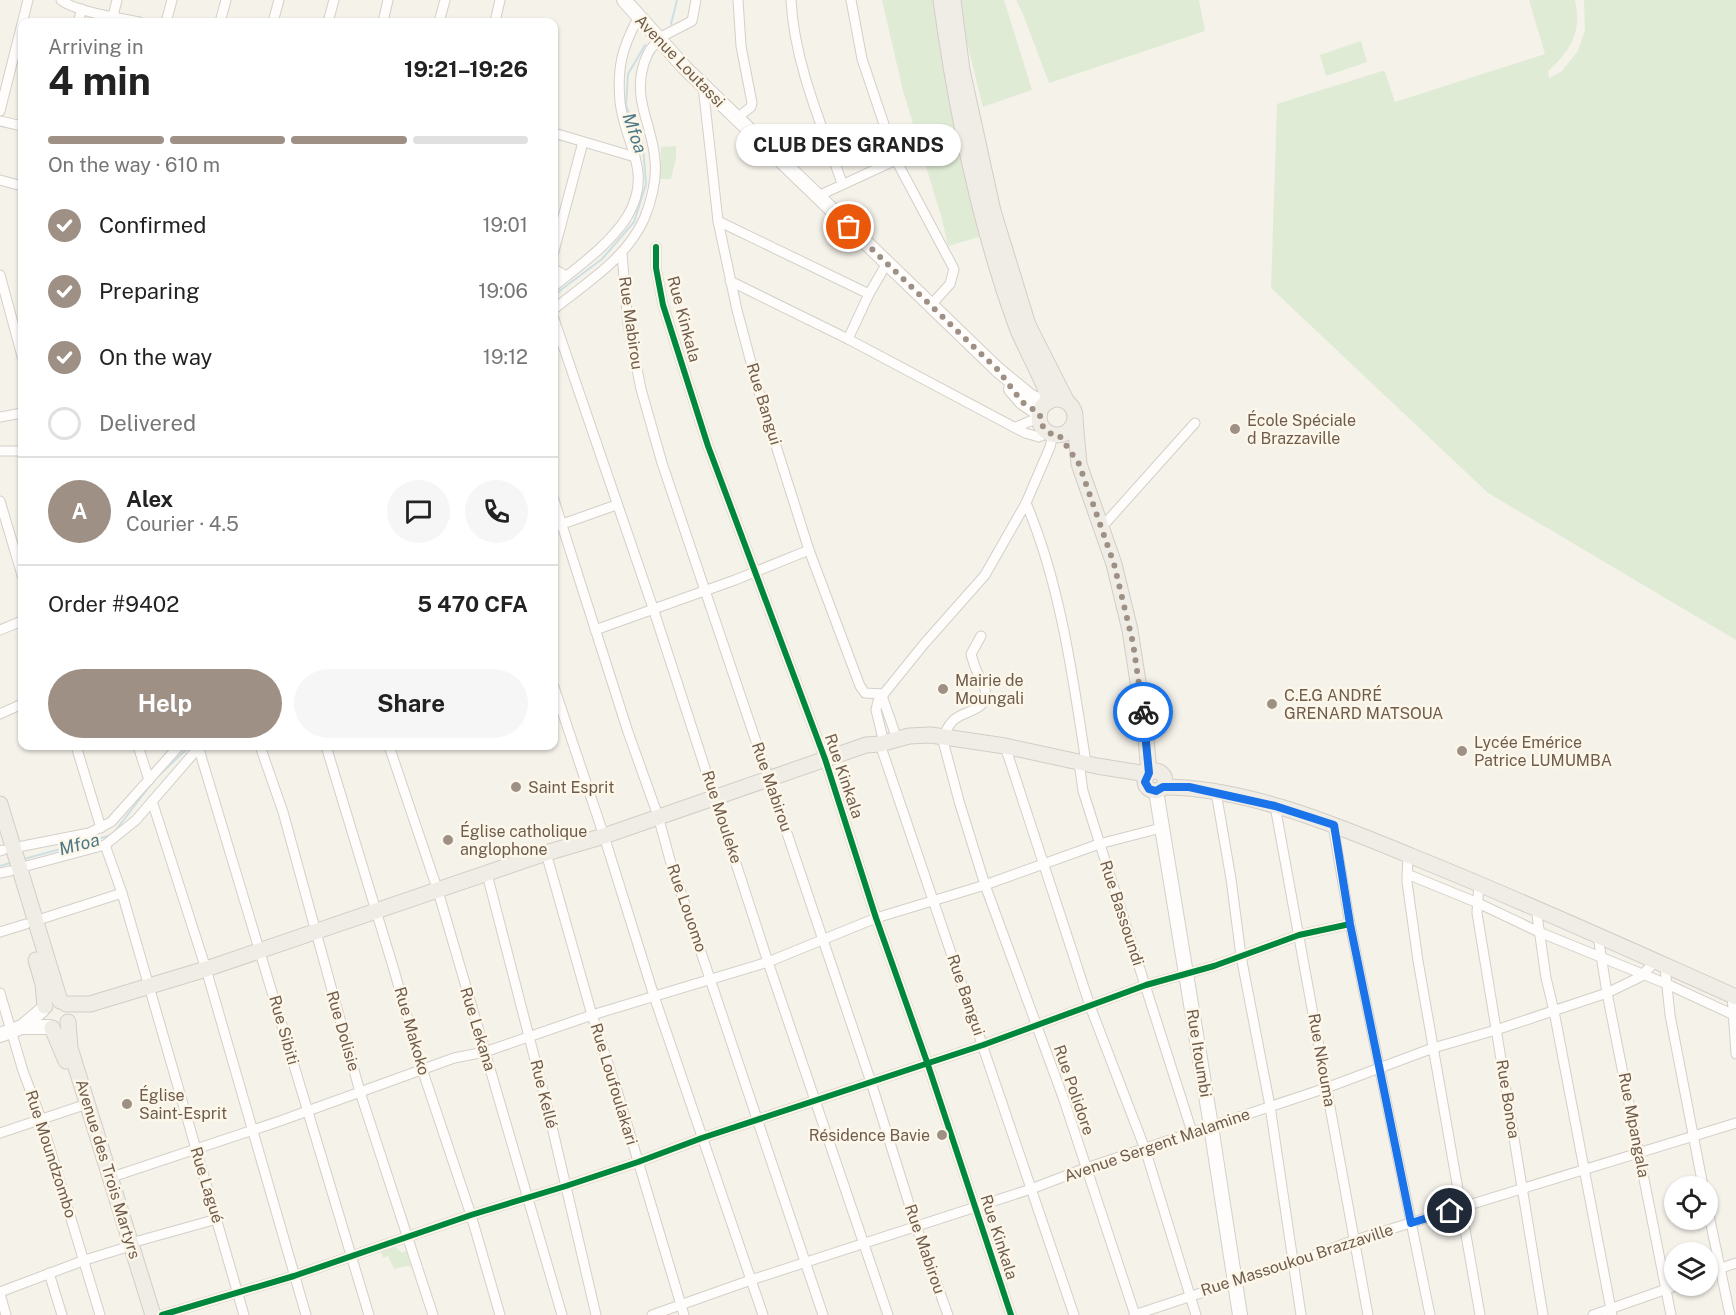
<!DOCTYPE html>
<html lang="en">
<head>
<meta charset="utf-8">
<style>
	body { margin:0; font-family:"Public Sans",sans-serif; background:#f6f6f6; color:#222; height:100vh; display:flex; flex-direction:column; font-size:22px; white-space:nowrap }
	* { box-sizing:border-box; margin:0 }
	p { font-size:20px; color:#767676 }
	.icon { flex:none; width:33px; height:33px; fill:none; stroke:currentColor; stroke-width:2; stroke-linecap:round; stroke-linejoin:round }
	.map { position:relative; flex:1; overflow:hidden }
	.sheet { position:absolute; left:18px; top:18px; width:540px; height:732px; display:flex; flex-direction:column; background:#fff; border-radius:12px; box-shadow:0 2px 4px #0004 }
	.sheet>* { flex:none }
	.fabs { position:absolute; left:1664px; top:1176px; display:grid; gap:12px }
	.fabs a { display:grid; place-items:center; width:54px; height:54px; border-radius:50%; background:#fff; box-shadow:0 2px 4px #0004; font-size:30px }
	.pin { position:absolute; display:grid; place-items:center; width:51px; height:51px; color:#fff; margin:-26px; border:3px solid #fff; border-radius:50%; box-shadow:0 2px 6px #0007 }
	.courier { position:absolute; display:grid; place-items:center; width:60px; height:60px; margin:-30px; border:4px solid #1a73e8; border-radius:50%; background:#fff; color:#222; box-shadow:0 2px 8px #0007 }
	.bubble { position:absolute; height:42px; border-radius:21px; background:#fff; box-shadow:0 2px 4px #0004; font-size:20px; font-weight:700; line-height:42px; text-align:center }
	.headline em { font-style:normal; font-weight:700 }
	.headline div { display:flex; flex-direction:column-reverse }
	.headline { display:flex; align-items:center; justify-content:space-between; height:102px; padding:0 30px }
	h1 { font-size:39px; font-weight:700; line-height:45px }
	.bar { display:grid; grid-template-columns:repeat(4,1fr); gap:9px 6px; align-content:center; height:72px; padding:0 30px }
	.bar i { height:8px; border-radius:4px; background:#e0e0e0 }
	.bar .active { background:#9e9084 }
	.bar p { grid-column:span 4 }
	.line { display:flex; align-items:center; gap:15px; padding:0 30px; border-top:2px solid #e0e0e0 }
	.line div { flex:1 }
	.round { display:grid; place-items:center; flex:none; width:63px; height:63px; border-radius:32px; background:#f6f6f6 }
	ol { padding:0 30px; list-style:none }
	li { display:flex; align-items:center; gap:18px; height:66px }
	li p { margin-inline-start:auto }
	li .icon { padding:6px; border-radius:50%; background:#9e9084; color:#fff; stroke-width:4 }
	li:last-child { color:#767676 }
	li i { width:33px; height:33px; border:3px solid #e0e0e0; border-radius:50% }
	.primary-button { display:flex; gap:12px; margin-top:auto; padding:12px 30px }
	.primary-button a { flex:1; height:69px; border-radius:36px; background:#9e9084; color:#fff; font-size:24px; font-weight:700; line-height:69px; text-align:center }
	.primary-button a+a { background:#f6f6f6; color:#222 }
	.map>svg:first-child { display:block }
	.green { fill:#e0ebd6 }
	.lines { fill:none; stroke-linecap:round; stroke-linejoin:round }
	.stream { stroke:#cce0e4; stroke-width:2 }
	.street-casing { stroke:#d4cfc8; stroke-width:11 }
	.secondary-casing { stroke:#d4cfc8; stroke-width:16 }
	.primary-casing { stroke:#d3cdc7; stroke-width:17 }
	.street { stroke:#fefdfc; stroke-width:9 }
	.secondary { stroke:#fefdfc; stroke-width:14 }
	.primary { stroke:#f0ede6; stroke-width:15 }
	.cycleway-casing { stroke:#fdf7ea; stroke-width:10 }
	.cycleway { stroke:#00873e; stroke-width:6 }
	.done { stroke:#9e9084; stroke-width:6; stroke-dasharray:0 10.8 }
	.route { stroke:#1a73e8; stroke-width:8 }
	.poi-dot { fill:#9e9084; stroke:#fdf7ea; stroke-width:2 }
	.labels { text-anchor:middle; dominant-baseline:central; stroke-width:5; stroke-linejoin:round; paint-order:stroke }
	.street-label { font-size:16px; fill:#6f5c4d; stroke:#fdf7ea }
	.poi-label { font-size:16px; fill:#6f5c4d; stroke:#fdf7ea; text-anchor:start }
	.water-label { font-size:18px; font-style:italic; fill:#4c7887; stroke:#fdf7ea }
</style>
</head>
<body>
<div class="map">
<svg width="1736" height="1315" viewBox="0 0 1736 1315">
	<rect width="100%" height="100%" fill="#f5f2ea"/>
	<!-- green -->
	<g class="green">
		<polygon points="882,0 939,0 979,237 948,246 942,219 903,91"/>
		<polygon points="960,0 1004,0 1032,90 983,107 966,39"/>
		<polygon points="1016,0 1199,0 1205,31 1049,83 1023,14"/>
		<path d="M 1529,0 L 1575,0 C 1582,33 1571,50 1548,71 L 1549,78 L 1562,71 L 1578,51 L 1585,30 L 1584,0 L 1736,0 L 1736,640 L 1488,493 L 1271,288 L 1277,104 L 1382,71 L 1385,72 L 1395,102 L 1545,54 Z"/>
		<polygon points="1361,41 1367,62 1326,76 1320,55"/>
		<polygon points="676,146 676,158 671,179 660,179 661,147"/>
		<polygon points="396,1247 402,1253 406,1251 411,1267 406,1266 394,1269 388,1256 383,1258 381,1252"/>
	</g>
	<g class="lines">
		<!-- stream -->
		<g class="stream">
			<polyline points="671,24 677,0"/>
			<polyline points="554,295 602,259 634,222 646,184 643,145 626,106 628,74 645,45"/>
			<polyline points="155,779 190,746"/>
			<polyline points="24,859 112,835 152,783"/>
			<polyline points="0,866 13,862"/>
		</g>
		<!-- street casing -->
		<g class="street-casing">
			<g id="street">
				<path d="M 61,0 C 76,12 120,18 139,22"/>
				<path d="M 791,0 C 794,62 822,126 842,183"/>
				<polyline points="851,0 862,59 896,160 954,269 950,284 931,305"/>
				<polyline points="113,16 117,0"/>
				<polyline points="78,22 82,9"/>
				<polyline points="166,22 172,0"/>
				<polyline points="220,22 226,0"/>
				<polyline points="273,22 279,0"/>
				<polyline points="328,22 334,0"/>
				<polyline points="383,22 388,0"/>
				<polyline points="439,22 445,0"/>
				<polyline points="495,22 500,0"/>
				<polyline points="657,39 692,21 696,0"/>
				<polyline points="703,86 718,221 737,310 758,389 809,550 860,686 865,693 884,694"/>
				<polyline points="0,111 28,0"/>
				<polyline points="737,118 751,107 752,103 741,46 738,0"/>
				<polyline points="0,121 22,126"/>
				<polyline points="554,133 635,157"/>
				<polyline points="0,180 22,186"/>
				<polyline points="818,196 896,160"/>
				<polyline points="718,221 869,294"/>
				<polyline points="656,247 656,268 663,305 708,446 825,759 876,918 927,1062 1011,1315"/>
				<polyline points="554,251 583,142"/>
				<polyline points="622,254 628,324 641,389 662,463 871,1082 916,1226 948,1315"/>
				<polyline points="554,269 566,276"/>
				<polyline points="0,275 22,356"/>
				<polyline points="730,281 848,339 1025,433 1039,437 1048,433"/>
				<path d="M 554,286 C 579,266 609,245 627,217 C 654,171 625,146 620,102 C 617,67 622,48 638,18"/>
				<path d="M 554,309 C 586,283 626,259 644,219 C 651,203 657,179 655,161 C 653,125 632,101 644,63 C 648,53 650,47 659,41"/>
				<polyline points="554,319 653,608 768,962 888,1315"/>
				<polyline points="848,339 869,294 887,263"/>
				<polyline points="0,417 22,413"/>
				<polyline points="1016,427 1040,417"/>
				<polyline points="0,451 22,451"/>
				<polyline points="554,500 628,732 658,816 670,860 823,1315"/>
				<polyline points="0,501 22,575"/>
				<path d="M 1026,503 C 1060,583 1073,677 1086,763"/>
				<polyline points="554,527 616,505"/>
				<polyline points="1102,527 1195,423"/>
				<polyline points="0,630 22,621"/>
				<polyline points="595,630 735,580 809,550"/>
				<polyline points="554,687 604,836 654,996 763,1315"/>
				<polyline points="882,696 897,739"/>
				<polyline points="0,714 22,704"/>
				<path d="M 946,731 C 949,725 952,720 958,717 C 970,710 990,708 985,689 C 984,684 981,681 979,676 C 975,669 973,661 971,654 L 981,636"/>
				<polyline points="942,737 959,801 985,885 1064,1100 1135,1315"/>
				<polyline points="884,743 876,710 878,701 924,644 985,575 1026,503 1050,447 1053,434"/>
				<polyline points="880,744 1074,1315"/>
				<polyline points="76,746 101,828"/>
				<polyline points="138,746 149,780"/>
				<polyline points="198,746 369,1315"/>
				<polyline points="260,746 283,812 360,1092 433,1315"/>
				<polyline points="326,746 394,970 422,1069 471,1215 500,1315"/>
				<polyline points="389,746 438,891 562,1315"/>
				<polyline points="1005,746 1090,1006 1145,1149 1196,1315"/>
				<polyline points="1079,762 1083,791 1090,813 1192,1132"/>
				<polyline points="1216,792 1231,879 1241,956 1270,1106 1301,1315"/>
				<polyline points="152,801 206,969 306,1315"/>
				<polyline points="1275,806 1368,1315"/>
				<polyline points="1333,825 1350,924 1430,1315"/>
				<polyline points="105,845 122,893 244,1315"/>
				<polyline points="13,848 89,833 111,822 179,746"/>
				<polyline points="0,851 3,850"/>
				<polyline points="546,853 592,1015 618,1094 684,1315"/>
				<polyline points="1408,854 1407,882 1418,961 1480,1315"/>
				<polyline points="19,868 105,845 136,820 200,746"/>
				<polyline points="0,873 10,871"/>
				<polyline points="487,874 549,1114 596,1315"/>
				<polyline points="1407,874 1478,903 1539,932 1667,984 1736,1016"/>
				<polyline points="1479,883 1477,913 1543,1315"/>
				<polyline points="1536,908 1546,978 1554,1011 1612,1315"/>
				<polyline points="35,921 122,893"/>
				<polyline points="0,932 26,924"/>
				<polyline points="1598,936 1607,993 1671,1315"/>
				<polyline points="1665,967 1670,1015 1703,1186"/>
				<polyline points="0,993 23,1071 41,1119 100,1315"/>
				<polyline points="1732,995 1736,1054"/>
				<polyline points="0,1133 81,1106"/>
				<polyline points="112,1177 280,1121 454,1058 485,1052 592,1015 768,962 876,918 985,885 1099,844 1161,828"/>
				<polyline points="1707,1206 1730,1315"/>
				<polyline points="131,1243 217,1219"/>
				<polyline points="49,1273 62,1315"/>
				<polyline points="1707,1273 1736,1263"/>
				<polyline points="0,1292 85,1260 124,1248"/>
				<polyline points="0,1294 6,1315"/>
				<polyline points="162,1315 294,1276 471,1215 566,1186 638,1162 702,1138 983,1045 1146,985 1214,966 1299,935 1350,924"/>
				<polyline points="652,1315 751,1280 1031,1189 1086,1168 1326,1088 1433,1048 1496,1030 1607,993 1640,977 1655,962"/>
				<polyline points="1134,1315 1295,1262 1355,1240 1736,1123"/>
				<polyline points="1593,1315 1675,1286"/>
			</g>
		</g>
		<!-- secondary casing -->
		<g class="secondary-casing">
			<g id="secondary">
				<polyline points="624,0 685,68 998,370 1031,397 1047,403"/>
				<polyline points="1011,389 1022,402 1040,414"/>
				<polyline points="1156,791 1211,1126 1240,1315"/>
				<polyline points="22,1027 42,1010"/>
				<polyline points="0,1035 22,1027 49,1027"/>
			</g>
		</g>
		<!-- primary casing -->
		<g class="primary-casing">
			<g id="primary">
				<path d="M 941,0 C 956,110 978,220 1016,325 C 1026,351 1041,374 1050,401"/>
				<polyline points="953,0 962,70 993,211 1028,325 1067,402"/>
				<circle cx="1057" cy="417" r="18"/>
				<polyline points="1075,420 1079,464 1114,564 1130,630 1145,727 1149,773"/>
				<circle cx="1155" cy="781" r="10"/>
				<path d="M 1163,787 C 1245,787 1336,825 1411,856 C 1521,900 1628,949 1736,997"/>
				<polyline points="0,804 60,1001"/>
				<polyline points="36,960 43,984 45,1006"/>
				<polyline points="66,1004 90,1004 206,969 546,853 604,836 866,745 880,744 909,736 931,735 1005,746 1097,766 1147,774"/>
				<polyline points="68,1022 70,1048 153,1315"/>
				<polyline points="52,1028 66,1061"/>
			</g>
		</g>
		<!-- street -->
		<use href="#street" class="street"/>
		<!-- secondary -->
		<use href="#secondary" class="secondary"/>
		<!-- primary -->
		<use href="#primary" class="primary"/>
		<!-- cycleway casing -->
		<g class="cycleway-casing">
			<g id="cycleway">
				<polyline points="656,247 656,268 663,305 708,446 825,759 876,918 927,1062 1011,1315"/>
				<polyline points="162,1315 294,1276 471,1215 566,1186 638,1162 702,1138 983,1045 1146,985 1214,966 1299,935 1350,924"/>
			</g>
		</g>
		<!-- cycleway -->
		<use href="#cycleway" class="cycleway"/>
	</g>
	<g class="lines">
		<!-- done -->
		<path class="done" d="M 849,227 L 998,370 L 1022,402 L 1040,414 C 1040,427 1047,435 1059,435 L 1079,464 L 1114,564 L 1133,643 L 1143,712"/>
		<!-- route -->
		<polyline class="route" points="1143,712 1149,773 1145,782 1149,789 1156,791 1163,787 1189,787 1275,806 1334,825 1350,924 1411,1223 1450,1211"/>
	</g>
	<!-- markers -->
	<g class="poi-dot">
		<circle cx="1235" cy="429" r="6"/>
		<circle cx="943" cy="689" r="6"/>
		<circle cx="1272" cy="704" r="6"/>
		<circle cx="1462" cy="751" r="6"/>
		<circle cx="516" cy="787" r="6"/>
		<circle cx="448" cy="840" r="6"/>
		<circle cx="127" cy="1104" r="6"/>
		<circle cx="942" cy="1135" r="6"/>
	</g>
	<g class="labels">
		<!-- street labels -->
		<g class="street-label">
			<text transform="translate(680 61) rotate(46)">Avenue Loutassi</text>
			<text transform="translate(684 319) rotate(75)">Rue Kinkala</text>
			<text transform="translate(631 323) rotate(82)">Rue Mabirou</text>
			<text transform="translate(764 404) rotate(73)">Rue Bangui</text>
			<text transform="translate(844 776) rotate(71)">Rue Kinkala</text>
			<text transform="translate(772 787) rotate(71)">Rue Mabirou</text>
			<text transform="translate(722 817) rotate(72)">Rue Mouleke</text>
			<text transform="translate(687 908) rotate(71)">Rue Louomo</text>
			<text transform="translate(1122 913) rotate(72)">Rue Bassoundi</text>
			<text transform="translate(966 995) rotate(71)">Rue Bangui</text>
			<text transform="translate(478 1029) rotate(73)">Rue Lekana</text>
			<text transform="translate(284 1030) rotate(74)">Rue Sibiti</text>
			<text transform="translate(343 1031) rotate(74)">Rue Dolisie</text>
			<text transform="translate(412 1031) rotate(74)">Rue Makoko</text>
			<text transform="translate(1199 1053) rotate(81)">Rue Itoumbi</text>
			<text transform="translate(1322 1060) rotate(80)">Rue Nkouma</text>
			<text transform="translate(614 1084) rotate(73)">Rue Loufoulakari</text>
			<text transform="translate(1074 1090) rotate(71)">Rue Polidore</text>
			<text transform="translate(544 1094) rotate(76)">Rue Kellé</text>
			<text transform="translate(1508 1099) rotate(81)">Rue Bonoa</text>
			<text transform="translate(1634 1125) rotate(79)">Rue Mpangala</text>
			<text transform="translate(1157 1145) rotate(-19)">Avenue Sergent Malamine</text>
			<text transform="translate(51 1154) rotate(72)">Rue Moundzombo</text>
			<text transform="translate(108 1169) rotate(73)">Avenue des Trois Martyrs</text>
			<text transform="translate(207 1185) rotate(73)">Rue Lagué</text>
			<text transform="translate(999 1237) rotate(72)">Rue Kinkala</text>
			<text transform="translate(925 1249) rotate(71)">Rue Mabirou</text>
			<text transform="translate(1297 1260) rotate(-18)">Rue Massoukou Brazzaville</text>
		</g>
		<!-- poi labels -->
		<g class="poi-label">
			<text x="1247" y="420">École Spéciale<tspan x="1247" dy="18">d Brazzaville</tspan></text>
			<text x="955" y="680">Mairie de<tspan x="955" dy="18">Moungali</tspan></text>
			<text x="1284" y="695">C.E.G ANDRÉ<tspan x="1284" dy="18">GRENARD MATSOUA</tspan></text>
			<text x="1474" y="742">Lycée Emérice<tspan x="1474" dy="18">Patrice LUMUMBA</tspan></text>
			<text x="528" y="787">Saint Esprit</text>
			<text x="460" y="831">Église catholique<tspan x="460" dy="18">anglophone</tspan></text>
			<text x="139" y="1095">Église<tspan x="139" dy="18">Saint-Esprit</tspan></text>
			<text x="930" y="1135" text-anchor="end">Résidence Bavie</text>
		</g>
		<!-- water labels -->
		<g class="water-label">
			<text transform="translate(635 133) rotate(71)">Mfoa</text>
			<text transform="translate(79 844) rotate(-15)">Mfoa</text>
		</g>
	</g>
</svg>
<div class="fabs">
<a><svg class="icon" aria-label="locate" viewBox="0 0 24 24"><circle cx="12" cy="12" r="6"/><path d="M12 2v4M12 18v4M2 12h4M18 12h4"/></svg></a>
<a><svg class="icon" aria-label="layers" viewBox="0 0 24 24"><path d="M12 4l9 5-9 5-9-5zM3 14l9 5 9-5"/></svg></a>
</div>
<div class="pin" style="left:849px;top:227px;background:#ea580c"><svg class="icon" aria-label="bag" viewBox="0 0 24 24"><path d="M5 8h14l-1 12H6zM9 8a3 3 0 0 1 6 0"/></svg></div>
<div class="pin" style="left:1450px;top:1211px;background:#1f2937"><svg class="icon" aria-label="home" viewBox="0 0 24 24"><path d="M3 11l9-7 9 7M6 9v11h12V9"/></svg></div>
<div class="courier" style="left:1143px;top:712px"><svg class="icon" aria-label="bike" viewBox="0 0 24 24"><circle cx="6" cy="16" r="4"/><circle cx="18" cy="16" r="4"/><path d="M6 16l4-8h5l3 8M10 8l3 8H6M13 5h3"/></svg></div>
<div class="bubble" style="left:736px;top:124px;width:225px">CLUB DES GRANDS</div>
<section class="sheet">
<div class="headline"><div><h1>4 min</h1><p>Arriving in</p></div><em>19:21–19:26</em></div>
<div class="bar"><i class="active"></i><i class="active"></i><i class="active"></i><i></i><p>On the way · 610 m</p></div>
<ol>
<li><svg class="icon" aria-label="check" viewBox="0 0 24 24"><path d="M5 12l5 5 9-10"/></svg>Confirmed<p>19:01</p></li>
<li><svg class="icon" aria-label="check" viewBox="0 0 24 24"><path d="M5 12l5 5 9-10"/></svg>Preparing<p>19:06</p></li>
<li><svg class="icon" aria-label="check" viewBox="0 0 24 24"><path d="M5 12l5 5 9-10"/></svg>On the way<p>19:12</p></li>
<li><i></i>Delivered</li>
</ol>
<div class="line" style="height:108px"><b class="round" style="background:#9e9084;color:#fff">A</b><div><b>Alex</b><p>Courier · 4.5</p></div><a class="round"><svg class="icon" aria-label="chat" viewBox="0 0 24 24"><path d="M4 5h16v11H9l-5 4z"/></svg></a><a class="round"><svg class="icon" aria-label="phone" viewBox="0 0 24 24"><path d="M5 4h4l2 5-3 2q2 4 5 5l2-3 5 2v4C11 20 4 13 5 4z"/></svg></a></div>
<div class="line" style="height:78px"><div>Order #9402</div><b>5 470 CFA</b></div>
<div class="primary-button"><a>Help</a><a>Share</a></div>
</section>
</div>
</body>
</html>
